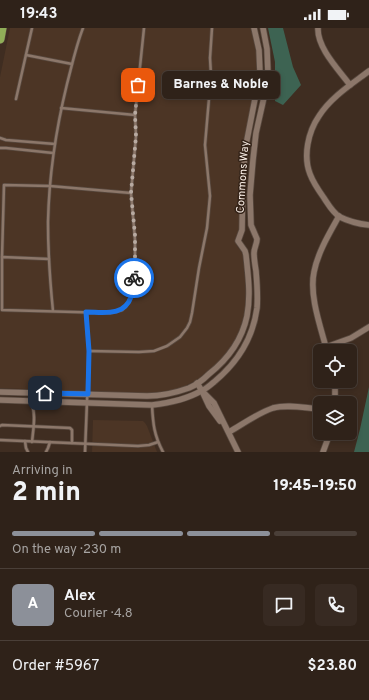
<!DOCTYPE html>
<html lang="en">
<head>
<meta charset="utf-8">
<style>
	body { margin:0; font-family:Overpass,sans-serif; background:#372a22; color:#f1f3f6; height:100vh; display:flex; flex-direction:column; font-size:15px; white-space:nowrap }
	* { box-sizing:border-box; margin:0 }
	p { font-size:13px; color:#a7a4a2 }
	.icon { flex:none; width:22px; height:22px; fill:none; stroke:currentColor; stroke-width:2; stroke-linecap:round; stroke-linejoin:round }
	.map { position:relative; height:424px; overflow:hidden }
	.drawer { display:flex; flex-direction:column; background:#2f2219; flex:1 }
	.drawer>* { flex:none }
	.fabs { position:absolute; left:313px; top:316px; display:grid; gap:8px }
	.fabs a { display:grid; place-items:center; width:44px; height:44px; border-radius:6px; background:#2f2219; box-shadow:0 2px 6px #0003,0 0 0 1px #4a3f38; font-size:20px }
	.pin { position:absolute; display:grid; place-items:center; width:34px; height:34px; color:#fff; margin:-17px; border-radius:8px; box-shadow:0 2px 6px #0006 }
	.courier { position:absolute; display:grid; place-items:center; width:40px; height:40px; margin:-20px; border:3px solid #1a73e8; border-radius:50%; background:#fff; color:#222; box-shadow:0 1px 5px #0007 }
	.bubble { position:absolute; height:28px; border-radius:6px; background:#2f2219; box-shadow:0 2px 6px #0003,0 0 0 1px #4a3f38; font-size:13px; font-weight:800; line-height:28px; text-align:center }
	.headline em { font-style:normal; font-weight:800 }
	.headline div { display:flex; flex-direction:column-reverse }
	.headline { display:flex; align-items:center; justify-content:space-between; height:68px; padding:0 12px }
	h1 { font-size:26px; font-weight:800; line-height:30px }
	.bar { display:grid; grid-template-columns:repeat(4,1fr); gap:6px 4px; align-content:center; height:48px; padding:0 12px }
	.bar i { height:5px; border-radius:3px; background:#4a3f38 }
	.bar .active { background:#8c9099 }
	.bar p { grid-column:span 4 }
	.line { display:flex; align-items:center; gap:10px; padding:0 12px; border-top:1px solid #4a3f38 }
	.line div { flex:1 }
	.round { display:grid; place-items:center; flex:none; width:42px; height:42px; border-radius:6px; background:#372a22 }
	.status { display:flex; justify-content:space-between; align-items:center; height:28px; padding:0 20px; background:#2f2219; direction:ltr }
	.status svg { height:11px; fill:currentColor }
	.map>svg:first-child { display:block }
	.built { fill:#4c3525 }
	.green { fill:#3d6352 }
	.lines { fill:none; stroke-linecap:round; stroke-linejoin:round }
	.service-casing { stroke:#58493f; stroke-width:4 }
	.minor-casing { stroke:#58493f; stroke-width:7 }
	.trunk-casing { stroke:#58493f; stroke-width:10 }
	.service { stroke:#8c776a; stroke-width:2.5 }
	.minor { stroke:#8c776a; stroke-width:5.5 }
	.trunk { stroke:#90ae58; stroke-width:9 }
	.done { stroke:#b8aaa1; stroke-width:4; stroke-dasharray:0 7.2 }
	.route { stroke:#1a73e8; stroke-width:5 }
	.labels { text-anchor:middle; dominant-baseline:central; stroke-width:3; stroke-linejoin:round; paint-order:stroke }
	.street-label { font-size:11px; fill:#f9eee6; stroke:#342318 }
</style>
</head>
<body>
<div class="status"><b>19:43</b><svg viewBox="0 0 49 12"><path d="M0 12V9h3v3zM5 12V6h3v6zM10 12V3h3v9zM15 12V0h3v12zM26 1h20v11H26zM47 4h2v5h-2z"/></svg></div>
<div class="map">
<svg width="369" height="424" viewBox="0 0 369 424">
	<rect width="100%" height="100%" fill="#3f2d21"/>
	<!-- built -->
	<g class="built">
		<polygon points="10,0 251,0 254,10 258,38 257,52 240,146 239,169 240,200 236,209 236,213 237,218 243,226 246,265 245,281 242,298 235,314 222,332 202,349 185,358 167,364 148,366 0,360 0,49"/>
		<polygon points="93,392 143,393 145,395 147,398 157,424 92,424"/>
	</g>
	<!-- green -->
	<g class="green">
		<polygon points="268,0 283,0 293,39 301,57 283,77 275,73 275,34"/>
		<polygon points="369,359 369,424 354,424 360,401"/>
	</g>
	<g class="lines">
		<!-- service casing -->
		<g class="service-casing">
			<g id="service">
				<polyline points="26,27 72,36"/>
				<polyline points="16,71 32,0"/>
				<polyline points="61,80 135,87"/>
				<polyline points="0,110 6,112 55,116"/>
				<polyline points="0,120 6,120 53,125"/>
				<polyline points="2,229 4,157 50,158 131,165"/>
				<polyline points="49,231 2,229 2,282 110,285 122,282 125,279 129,274 132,264 135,230 135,212 131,165 136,108 135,87 144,0"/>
				<path d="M 53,283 C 50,253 48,224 48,194 C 49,148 56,101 67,56 C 72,37 76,18 83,0"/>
				<polyline points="89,323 139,324 154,323 167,318 180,309 187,300 190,294 192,285 199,240 207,200 210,168 205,117 211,47 210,30 212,0"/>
				<path d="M 30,374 C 37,382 33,403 32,414"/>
				<path d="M 152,377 C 153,396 154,407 163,424"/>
				<polyline points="0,398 2,397 70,400 72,402 72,415"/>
				<polyline points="0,412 138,418 149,417 158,414"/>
				<polyline points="25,413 26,420 28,424"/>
				<polyline points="46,424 48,420 50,414"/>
				<polyline points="85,424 89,323 86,284"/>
			</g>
		</g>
		<!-- minor casing -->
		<g class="minor-casing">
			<g id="minor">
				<path d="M 318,0 C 317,20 339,42 350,57"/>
				<path d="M 369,43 C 352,56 331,69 319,88 C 308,104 303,128 310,146 C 313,154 319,163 324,170 C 328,176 333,185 340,189 C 348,193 359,196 369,197"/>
				<polyline points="326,319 351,310 369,299"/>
				<path d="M 327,323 C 321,300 309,268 314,244 C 318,224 329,206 339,188"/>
				<polyline points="334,353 335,360 335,375"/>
				<polyline points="197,355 202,363 209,378 220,393"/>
				<polyline points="202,363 214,375 238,424"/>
				<path d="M 0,364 L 147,368 C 161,368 175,365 189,360 C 196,357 203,352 209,346 C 228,331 242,312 247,288 C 251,267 248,247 246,227 L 245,223 L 238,213 L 242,202 L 243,145 L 246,117 L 260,45 L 259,22 L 254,0"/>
				<path d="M 0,372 L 152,377 C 169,375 187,371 201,363 C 206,361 210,357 214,354 C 237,335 253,310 257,280 C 258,268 257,255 256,243 C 255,237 254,231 254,225 C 254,220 257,216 257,211 L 251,197 L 250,167 L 253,132 L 256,105 L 267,56 L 268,46 L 267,21 L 263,0"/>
				<path d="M 229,404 C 243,396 258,385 273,380 C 288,376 305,380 320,381"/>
				<polyline points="323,424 330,405"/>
			</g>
		</g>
		<!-- trunk casing -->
		<g class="trunk-casing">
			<polyline id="trunk" points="0,11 2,0"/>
		</g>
		<!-- service -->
		<use href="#service" class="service"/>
		<!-- minor -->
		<use href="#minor" class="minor"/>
		<!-- trunk -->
		<use href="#trunk" class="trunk"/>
	</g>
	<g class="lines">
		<!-- done -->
		<polyline class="done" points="134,250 135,230 135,207 131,165 136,108 135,87 138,57"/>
		<!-- route -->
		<path class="route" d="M 45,365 L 88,366 L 89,323 L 86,284 C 103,284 124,289 131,269 C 133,263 133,256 134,250"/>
	</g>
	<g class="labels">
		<!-- street labels -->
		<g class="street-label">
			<text transform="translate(243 149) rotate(-86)">Commons Way</text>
		</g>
	</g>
</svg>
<div class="fabs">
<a><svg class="icon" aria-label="locate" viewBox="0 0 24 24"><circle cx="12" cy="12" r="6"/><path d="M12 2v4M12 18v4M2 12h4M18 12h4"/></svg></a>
<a><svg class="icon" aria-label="layers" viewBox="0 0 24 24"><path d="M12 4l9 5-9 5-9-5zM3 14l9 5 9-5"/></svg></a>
</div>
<div class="pin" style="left:138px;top:57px;background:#ea580c"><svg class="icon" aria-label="bag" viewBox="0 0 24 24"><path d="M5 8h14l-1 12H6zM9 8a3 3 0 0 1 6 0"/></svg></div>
<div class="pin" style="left:45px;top:365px;background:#1f2937"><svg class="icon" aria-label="home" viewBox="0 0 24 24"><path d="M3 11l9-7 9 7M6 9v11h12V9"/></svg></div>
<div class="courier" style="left:134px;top:250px"><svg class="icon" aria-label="bike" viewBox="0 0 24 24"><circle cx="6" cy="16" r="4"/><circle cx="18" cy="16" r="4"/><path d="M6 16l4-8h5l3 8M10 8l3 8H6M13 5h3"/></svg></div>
<div class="bubble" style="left:162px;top:43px;width:118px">Barnes &amp; Noble</div>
</div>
<section class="drawer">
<div class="headline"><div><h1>2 min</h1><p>Arriving in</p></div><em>19:45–19:50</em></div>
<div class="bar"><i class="active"></i><i class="active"></i><i class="active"></i><i></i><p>On the way · 230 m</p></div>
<div class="line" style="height:72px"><b class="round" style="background:#8c9099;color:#fff">A</b><div><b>Alex</b><p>Courier · 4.8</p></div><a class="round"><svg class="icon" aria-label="chat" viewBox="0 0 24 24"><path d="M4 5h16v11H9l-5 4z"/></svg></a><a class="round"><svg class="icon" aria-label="phone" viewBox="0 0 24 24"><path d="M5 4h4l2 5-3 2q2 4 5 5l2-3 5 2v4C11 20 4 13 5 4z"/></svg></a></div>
<div class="line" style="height:52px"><div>Order #5967</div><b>$23.80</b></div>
</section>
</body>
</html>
